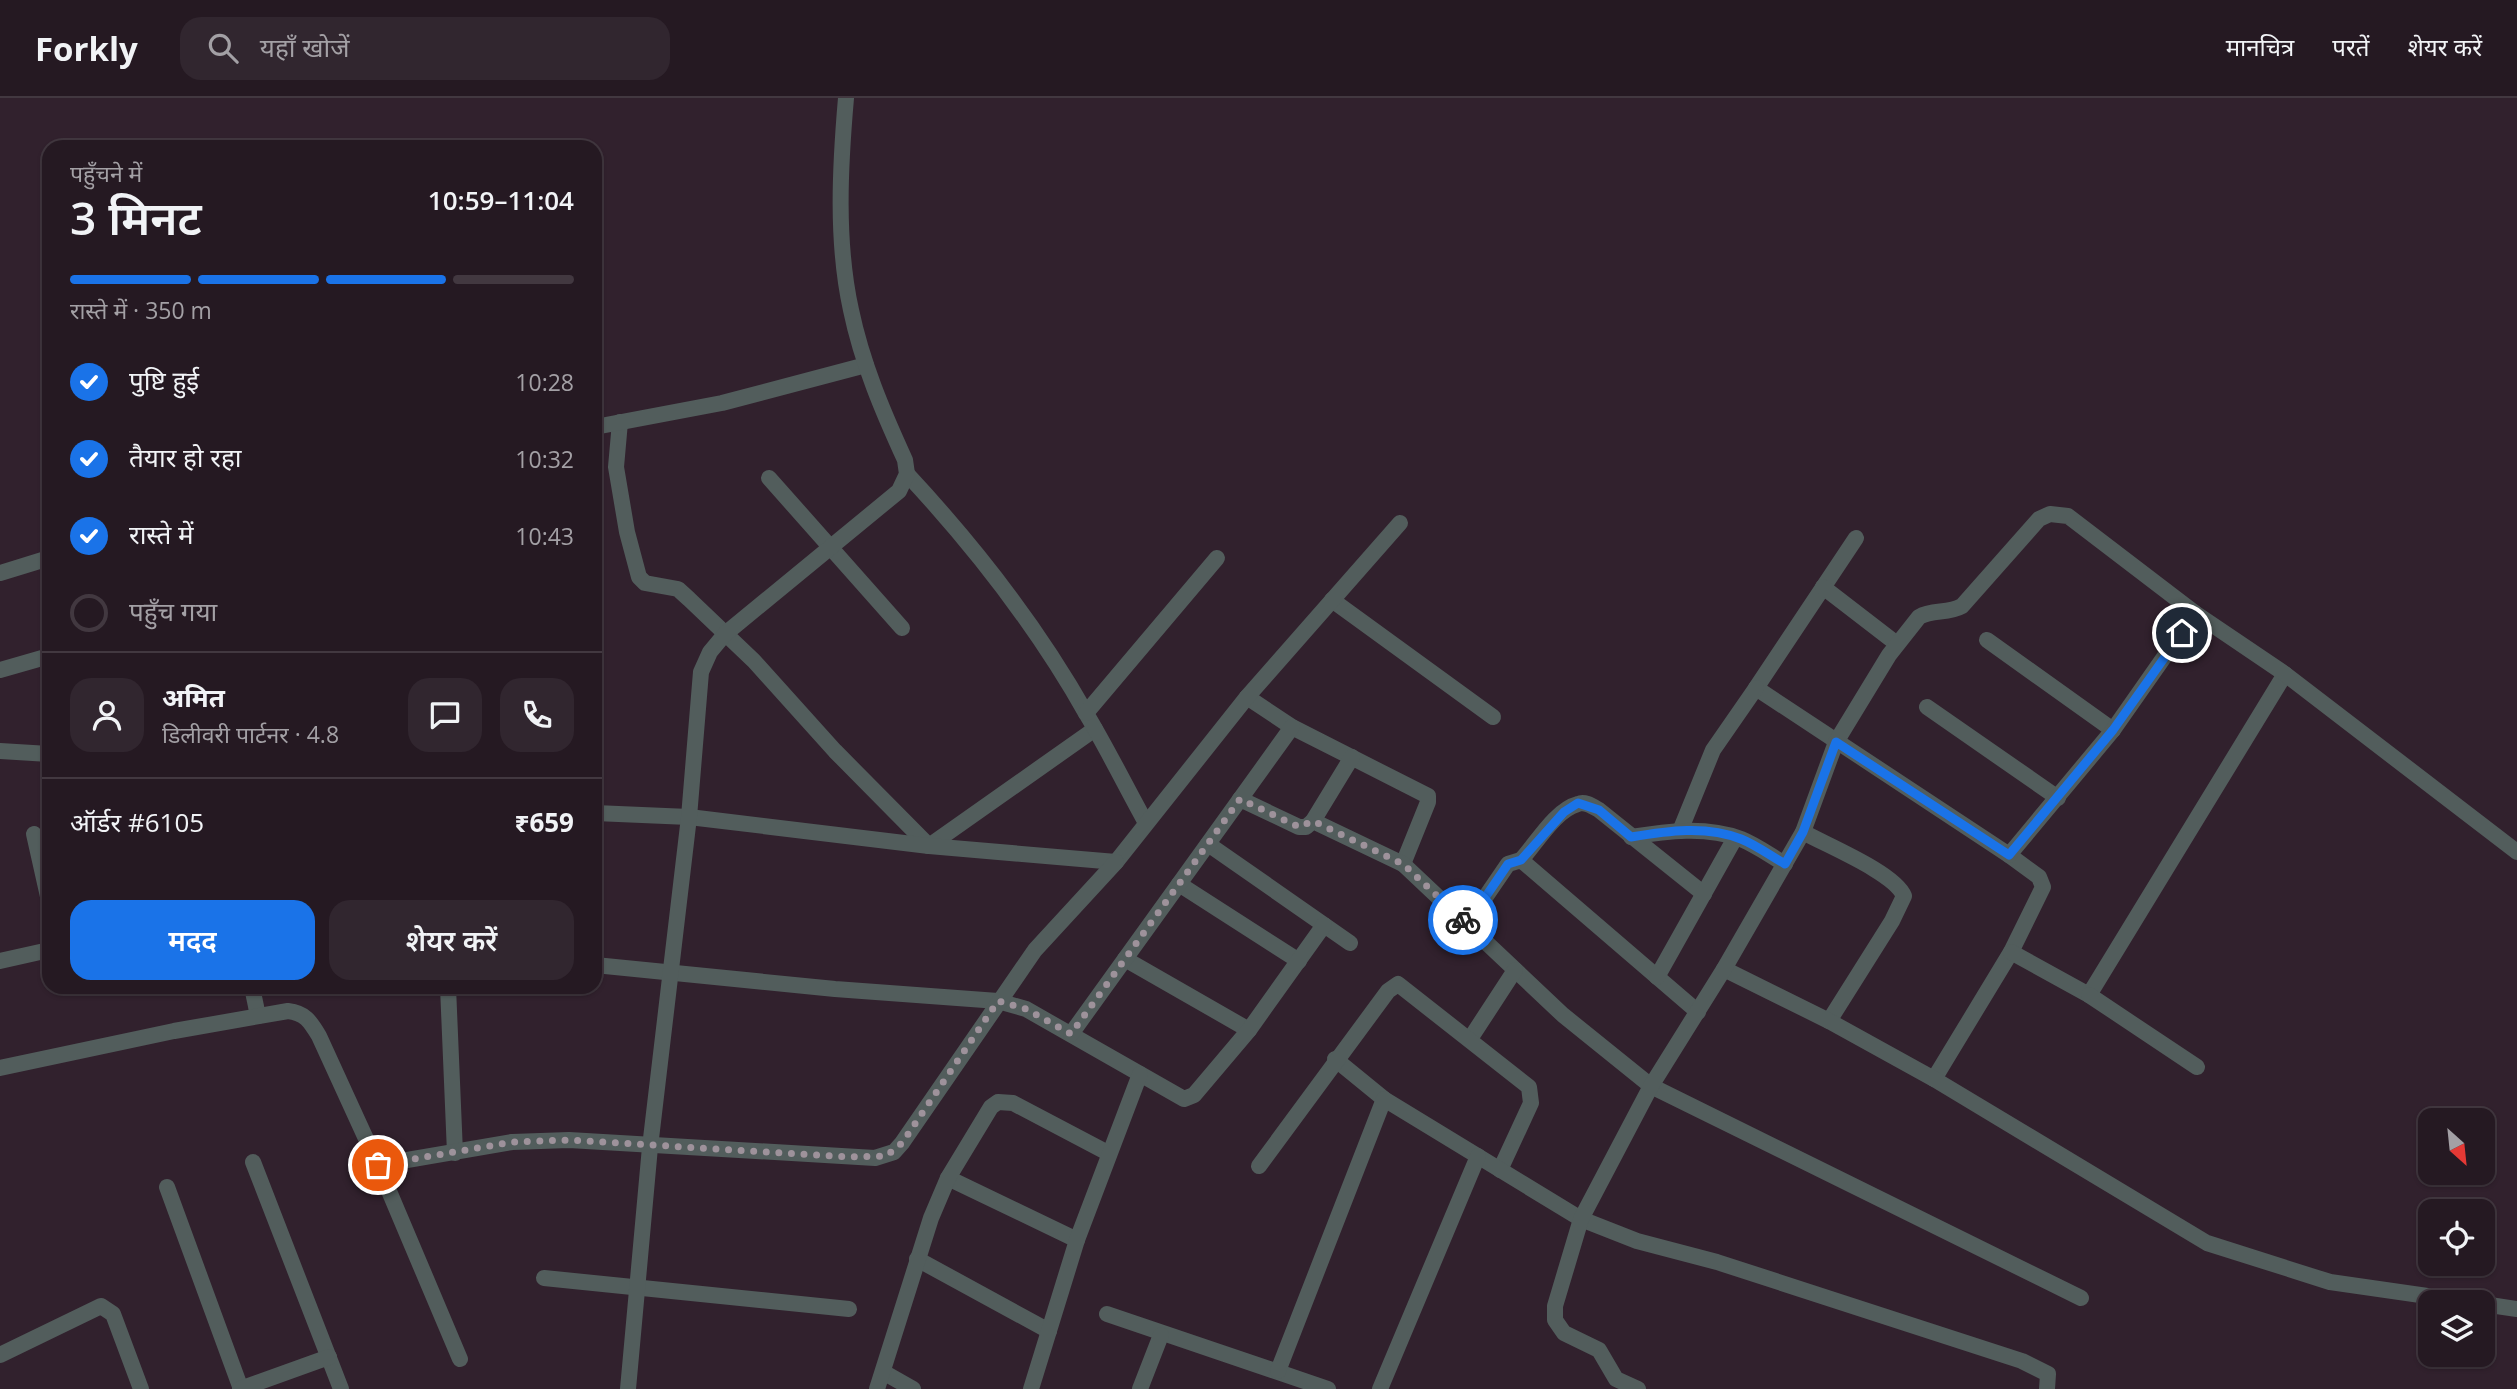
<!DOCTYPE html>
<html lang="hi">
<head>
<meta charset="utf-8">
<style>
	body { margin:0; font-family:"Open Sans","Noto Sans Devanagari",sans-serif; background:#31262f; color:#f1f3f6; height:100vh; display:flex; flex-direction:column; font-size:26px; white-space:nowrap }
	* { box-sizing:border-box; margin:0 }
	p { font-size:23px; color:#a3a0a5 }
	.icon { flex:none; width:38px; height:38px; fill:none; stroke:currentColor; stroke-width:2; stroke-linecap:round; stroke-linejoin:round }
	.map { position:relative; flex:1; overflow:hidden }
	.side { position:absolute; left:42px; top:42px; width:560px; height:854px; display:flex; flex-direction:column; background:#251922; border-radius:21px; box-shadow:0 2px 5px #0004,0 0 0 2px #423840 }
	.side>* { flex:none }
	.needle { width:46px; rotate:153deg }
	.tools { position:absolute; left:2418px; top:1010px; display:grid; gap:14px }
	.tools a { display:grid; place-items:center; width:77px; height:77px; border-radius:14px; background:#251922; box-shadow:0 2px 5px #0004,0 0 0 2px #423840; font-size:35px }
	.pin { position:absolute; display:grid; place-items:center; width:60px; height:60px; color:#fff; margin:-30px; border:4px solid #fff; border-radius:50%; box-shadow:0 2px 7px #0007 }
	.courier { position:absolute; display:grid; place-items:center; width:70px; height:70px; margin:-35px; border:5px solid #1a73e8; border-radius:50%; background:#fff; color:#222; box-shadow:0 2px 9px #0007 }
	.headline em { font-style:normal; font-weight:600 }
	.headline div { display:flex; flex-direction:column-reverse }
	.headline { display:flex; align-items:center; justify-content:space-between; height:119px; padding:0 28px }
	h1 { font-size:46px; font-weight:600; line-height:52px }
	.bar { display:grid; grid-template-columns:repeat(4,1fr); gap:10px 7px; align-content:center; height:84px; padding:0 28px }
	.bar i { height:9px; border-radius:5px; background:#423840 }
	.bar .on { background:#1a73e8 }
	.bar p { grid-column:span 4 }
	.line { display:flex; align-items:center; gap:18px; padding:0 28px; border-top:2px solid #423840 }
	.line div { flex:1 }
	.round { display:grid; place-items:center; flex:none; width:74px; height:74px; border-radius:21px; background:#31262f }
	ol { padding:0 28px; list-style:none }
	li { display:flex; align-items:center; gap:21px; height:77px }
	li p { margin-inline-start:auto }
	li .icon { padding:7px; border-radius:50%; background:#1a73e8; color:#fff; stroke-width:4 }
	li:last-child { color:#a3a0a5 }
	li i { width:38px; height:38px; border:4px solid #423840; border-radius:50% }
	.cta { display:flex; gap:14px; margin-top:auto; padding:14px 28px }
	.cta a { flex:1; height:80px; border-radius:21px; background:#1a73e8; color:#fff; font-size:28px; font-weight:600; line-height:80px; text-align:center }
	.cta a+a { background:#31262f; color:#f1f3f6 }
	header { display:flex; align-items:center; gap:42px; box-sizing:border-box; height:98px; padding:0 35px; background:#251922; border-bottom:2px solid #423840 }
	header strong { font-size:33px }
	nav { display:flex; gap:38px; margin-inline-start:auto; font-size:24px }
	.search { width:490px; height:63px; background:#31262f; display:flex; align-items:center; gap:18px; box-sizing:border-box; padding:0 24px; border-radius:21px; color:#a3a0a5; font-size:26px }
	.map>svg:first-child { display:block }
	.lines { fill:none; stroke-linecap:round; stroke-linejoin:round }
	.street { stroke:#525d5c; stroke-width:16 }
	.done { stroke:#9e929b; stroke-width:7; stroke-dasharray:0 12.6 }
	.route { stroke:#1a73e8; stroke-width:9 }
</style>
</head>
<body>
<header>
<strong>Forkly</strong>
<div class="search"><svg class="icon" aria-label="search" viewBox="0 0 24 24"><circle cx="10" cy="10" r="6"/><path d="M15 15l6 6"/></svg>यहाँ खोजें</div>
<nav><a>मानचित्र</a><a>परतें</a><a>शेयर करें</a></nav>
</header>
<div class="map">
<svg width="2517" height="1291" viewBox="0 0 2517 1291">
	<rect width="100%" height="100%" fill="#31212d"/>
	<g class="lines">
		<!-- street -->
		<g class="street">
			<polyline points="620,324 616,369 627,434 639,479 645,485 678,491 689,501 754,563 835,653 929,748 1095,631"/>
			<polyline points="595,329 722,305 866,267"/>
			<path d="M 907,376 C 975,449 1038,530 1087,617 C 1108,652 1126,689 1146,725"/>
			<polyline points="769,380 902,530"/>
			<polyline points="1856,440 1756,590 2009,757 2039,779 2043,789 2011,854 1934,981"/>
			<polyline points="0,475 49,460"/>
			<polyline points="1823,489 1897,546"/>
			<polyline points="1332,502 1493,619"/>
			<polyline points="1987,542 2113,632"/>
			<polyline points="0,572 49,558"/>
			<polyline points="1247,599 1292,629 1428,698 1428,704 1403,766"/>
			<polyline points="1927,609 2058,700"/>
			<polyline points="1086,615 1217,460"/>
			<polyline points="0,653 49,656"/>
			<polyline points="1240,701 1299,729 1306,729 1313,723 1403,766 1563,917 1651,988 2081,1200"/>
			<polyline points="595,715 689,719 929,748 1116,764 1247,599 1400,425"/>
			<polyline points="1313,723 1352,659"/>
			<polyline points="1680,733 1713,652 1756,590"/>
			<path d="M 1803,734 C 1826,747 1895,775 1904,798 L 1892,823 L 1829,923"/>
			<polyline points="34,736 49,803"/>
			<path d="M 1631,739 C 1667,733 1706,728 1741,741 C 1756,747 1771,758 1785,766"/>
			<polyline points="1208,746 1350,845"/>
			<polyline points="2009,757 2113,632 2195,515"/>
			<path d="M 1521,762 C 1536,746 1555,712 1578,706 C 1585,703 1592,708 1599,712 L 1704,796"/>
			<polyline points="1179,786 1299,863"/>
			<polyline points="1467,826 1508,766 1521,762 1698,914"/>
			<polyline points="2011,854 2089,897 2285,576"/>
			<polyline points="1125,861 1249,932"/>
			<polyline points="0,863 49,852"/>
			<polyline points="595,867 835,891 998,903 1026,911 1184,1001 1194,997 1249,932 1324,827"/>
			<polyline points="1724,871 1829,923 1934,981 2207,1145 2330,1184 2469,1204"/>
			<polyline points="1657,879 1735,740"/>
			<polyline points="252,889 258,918"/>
			<polyline points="448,889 455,1055"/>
			<polyline points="2089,897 2197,969"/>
			<polyline points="1071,936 1292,629"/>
			<polyline points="1470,941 1515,872"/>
			<polyline points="1335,961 1384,1001"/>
			<path d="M 0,970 L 174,933 L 288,913 C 305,915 310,923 319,938 L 378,1067 L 460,1261"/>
			<polyline points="253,1064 341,1291"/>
			<polyline points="378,1067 512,1044 569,1042 875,1060 894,1054 902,1045 1035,852 1116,764"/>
			<polyline points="1259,1068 1388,893 1398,886 1529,989 1531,1005 1500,1072"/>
			<polyline points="948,1080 1077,1142"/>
			<polyline points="167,1089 241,1291"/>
			<polyline points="917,1161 1049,1233"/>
			<polyline points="544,1180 849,1211"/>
			<polyline points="2483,1206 2517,1211"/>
			<polyline points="1107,1216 1328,1291"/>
			<polyline points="0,1257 101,1208 113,1216 141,1291"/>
			<polyline points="1278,1273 1384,1001 1581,1121 1637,1143 1717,1164 2022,1263 2048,1276 2047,1291"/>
			<polyline points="883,1274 913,1291"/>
			<polyline points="240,1291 329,1259"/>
			<path d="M 628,1291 L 650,1049 L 689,719 L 701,574 L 710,554 L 725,536 L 899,393 L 907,376 L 905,362 C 883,314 862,265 851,212 C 836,144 840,69 846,0"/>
			<polyline points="877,1291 931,1120 948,1080 991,1009 998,1004 1013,1005 1108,1055"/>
			<polyline points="1031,1291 1077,1142 1140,976"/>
			<polyline points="1140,1291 1161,1237"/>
			<polyline points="1380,1291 1478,1058"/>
			<path d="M 1638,1291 L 1616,1281 L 1599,1252 L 1564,1235 L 1555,1222 L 1555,1208 L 1581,1121 L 1651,988 L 1724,871 L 1803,734 L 1836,644 L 1889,557 L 1919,519 C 1932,511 1948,516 1962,508 L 2039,421 L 2050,416 L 2068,418 L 2195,515 L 2285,576 L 2517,754"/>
		</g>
	</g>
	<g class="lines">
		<!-- done -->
		<polyline class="done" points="378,1067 513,1044 569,1042 849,1059 886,1058 902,1045 998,903 1026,911 1071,936 1240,701 1299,729 1313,723 1403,766 1463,822"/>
		<!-- route -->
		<path class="route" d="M 1463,822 L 1467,826 L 1508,766 L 1521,762 L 1564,714 L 1578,705 L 1599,712 L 1631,739 C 1667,733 1706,727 1741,741 C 1756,747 1771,758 1785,766 L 1803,734 L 1836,644 L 2009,757 L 2113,632 L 2182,535"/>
	</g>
</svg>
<div class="tools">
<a><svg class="needle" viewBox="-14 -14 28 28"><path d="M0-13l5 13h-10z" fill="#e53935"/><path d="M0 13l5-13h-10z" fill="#a3a0a5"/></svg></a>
<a><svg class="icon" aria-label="locate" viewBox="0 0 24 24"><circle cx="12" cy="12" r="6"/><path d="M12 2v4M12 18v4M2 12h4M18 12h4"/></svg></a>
<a><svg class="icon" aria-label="layers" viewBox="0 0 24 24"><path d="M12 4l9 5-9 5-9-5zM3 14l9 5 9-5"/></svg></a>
</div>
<div class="pin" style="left:378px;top:1067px;background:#ea580c"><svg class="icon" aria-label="bag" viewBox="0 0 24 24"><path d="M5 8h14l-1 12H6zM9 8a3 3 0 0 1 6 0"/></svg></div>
<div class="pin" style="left:2182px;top:535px;background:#1f2937"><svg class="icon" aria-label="home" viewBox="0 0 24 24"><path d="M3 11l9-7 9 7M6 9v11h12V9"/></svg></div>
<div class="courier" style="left:1463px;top:822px"><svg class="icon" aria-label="bike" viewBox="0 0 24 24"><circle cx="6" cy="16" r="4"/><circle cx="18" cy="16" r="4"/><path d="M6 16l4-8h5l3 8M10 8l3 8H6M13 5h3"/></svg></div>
<section class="side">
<div class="headline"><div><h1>3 मिनट</h1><p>पहुँचने में</p></div><em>10:59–11:04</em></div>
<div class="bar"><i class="on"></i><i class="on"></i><i class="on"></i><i></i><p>रास्ते में · 350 m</p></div>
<ol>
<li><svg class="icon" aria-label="check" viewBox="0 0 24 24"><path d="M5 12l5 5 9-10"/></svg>पुष्टि हुई<p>10:28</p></li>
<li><svg class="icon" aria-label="check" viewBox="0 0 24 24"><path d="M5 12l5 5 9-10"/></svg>तैयार हो रहा<p>10:32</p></li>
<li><svg class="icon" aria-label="check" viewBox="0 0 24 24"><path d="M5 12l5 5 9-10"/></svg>रास्ते में<p>10:43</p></li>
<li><i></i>पहुँच गया</li>
</ol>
<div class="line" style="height:126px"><a class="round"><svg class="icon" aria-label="person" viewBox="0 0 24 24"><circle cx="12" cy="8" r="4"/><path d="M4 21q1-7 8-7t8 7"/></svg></a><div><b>अमित</b><p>डिलीवरी पार्टनर · 4.8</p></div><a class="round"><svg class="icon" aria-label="chat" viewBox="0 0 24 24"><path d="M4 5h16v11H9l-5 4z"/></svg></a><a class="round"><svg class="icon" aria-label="phone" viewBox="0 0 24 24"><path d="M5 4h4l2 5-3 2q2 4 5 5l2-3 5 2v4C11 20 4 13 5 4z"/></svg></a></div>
<div class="line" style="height:91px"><div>ऑर्डर #6105</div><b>₹659</b></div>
<div class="cta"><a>मदद</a><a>शेयर करें</a></div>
</section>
</div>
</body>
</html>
